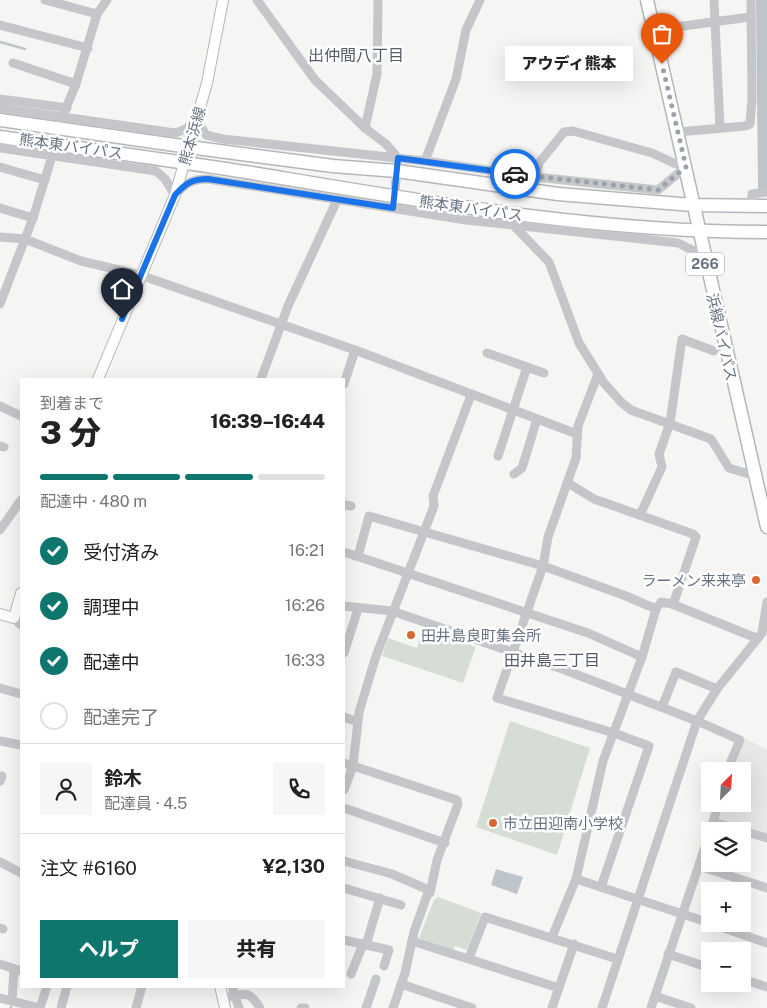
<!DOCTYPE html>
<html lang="ja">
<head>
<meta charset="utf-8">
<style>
	body { margin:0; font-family:"Public Sans","Noto Sans JP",sans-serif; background:#f6f6f6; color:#222; height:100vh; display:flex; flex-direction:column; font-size:19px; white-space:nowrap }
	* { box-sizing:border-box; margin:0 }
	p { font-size:16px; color:#767676 }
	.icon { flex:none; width:28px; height:28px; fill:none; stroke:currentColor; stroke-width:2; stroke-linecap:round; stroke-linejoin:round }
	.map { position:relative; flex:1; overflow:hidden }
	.side { position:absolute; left:20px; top:378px; width:325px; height:610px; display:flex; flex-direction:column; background:#fff; border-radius:0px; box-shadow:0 5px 20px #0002 }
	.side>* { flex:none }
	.needle { width:32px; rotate:24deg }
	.tools { position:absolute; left:701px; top:762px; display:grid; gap:10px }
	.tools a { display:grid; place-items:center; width:50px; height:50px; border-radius:0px; background:#fff; box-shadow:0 5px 20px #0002; font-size:25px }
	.pin { position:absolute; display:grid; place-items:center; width:42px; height:42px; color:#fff; margin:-51px -21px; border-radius:50% 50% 50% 0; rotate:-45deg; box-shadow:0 0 5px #0007 }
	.pin .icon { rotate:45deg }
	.courier { position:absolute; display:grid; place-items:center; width:50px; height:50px; margin:-25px; border:4px solid #1a73e8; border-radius:50%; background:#fff; color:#222; box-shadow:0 1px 6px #0007 }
	.bubble { position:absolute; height:35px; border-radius:0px; background:#fff; box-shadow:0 5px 20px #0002; font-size:16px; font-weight:800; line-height:35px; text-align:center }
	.headline em { font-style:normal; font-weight:800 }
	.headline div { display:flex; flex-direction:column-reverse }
	.headline { display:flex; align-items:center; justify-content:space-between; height:85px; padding:0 20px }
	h1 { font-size:32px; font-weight:800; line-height:38px }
	.bar { display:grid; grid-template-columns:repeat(4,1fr); gap:8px 5px; align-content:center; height:60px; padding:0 20px }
	.bar i { height:6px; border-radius:4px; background:#e0e0e0 }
	.bar .on { background:#0f766e }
	.bar p { grid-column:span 4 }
	.line { display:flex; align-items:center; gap:12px; padding:0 20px; border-top:1px solid #e0e0e0 }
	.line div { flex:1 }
	.round { display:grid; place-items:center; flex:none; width:52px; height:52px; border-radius:0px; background:#f6f6f6 }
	ol { padding:0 20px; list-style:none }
	li { display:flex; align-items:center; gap:15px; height:55px }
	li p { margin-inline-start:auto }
	li .icon { padding:5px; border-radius:50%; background:#0f766e; color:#fff; stroke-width:4 }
	li:last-child { color:#767676 }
	li i { width:28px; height:28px; border:2px solid #e0e0e0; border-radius:50% }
	.primary-button { display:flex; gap:10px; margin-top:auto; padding:10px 20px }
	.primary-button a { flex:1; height:58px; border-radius:0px; background:#0f766e; color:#fff; font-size:20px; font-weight:800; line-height:58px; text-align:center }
	.primary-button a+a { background:#f6f6f6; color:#222 }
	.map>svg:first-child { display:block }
	.built { fill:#e6e7e6 }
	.green { fill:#d6ddd4 }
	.water { fill:#bdc5ca }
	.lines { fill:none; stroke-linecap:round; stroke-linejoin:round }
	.stream { stroke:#bdc5ca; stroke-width:2.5 }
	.river { stroke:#bdc5ca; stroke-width:14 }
	.major-casing { stroke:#b5b8bc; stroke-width:12 }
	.highway-casing { stroke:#b4b7ba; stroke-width:15 }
	.minor { stroke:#c4c6ca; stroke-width:9 }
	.major { stroke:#fff; stroke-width:10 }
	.highway { stroke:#fff; stroke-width:12 }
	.done { stroke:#99a1aa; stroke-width:5; stroke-dasharray:0 9 }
	.route { stroke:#1a73e8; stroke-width:6 }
	.poi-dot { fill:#d96930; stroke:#fff; stroke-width:2 }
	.labels { text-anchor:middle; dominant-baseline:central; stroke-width:5; stroke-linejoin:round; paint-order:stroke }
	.shield { fill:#fff; stroke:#959da8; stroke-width:1 }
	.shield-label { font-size:14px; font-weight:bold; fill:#677382 }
	.street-label { font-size:15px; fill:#677382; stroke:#fff }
	.poi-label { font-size:15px; fill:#677382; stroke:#fff; text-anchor:start }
	.neighbourhood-label { font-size:16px; fill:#545d68; stroke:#fff }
</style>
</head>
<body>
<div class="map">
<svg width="767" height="1008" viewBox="0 0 767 1008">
	<rect width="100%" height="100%" fill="#f5f6f3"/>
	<!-- built -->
	<polygon class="built" points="745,739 767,749 767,833 718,818 721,804 742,804 742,771 730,771"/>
	<!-- green -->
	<g class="green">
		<polygon points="423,630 476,647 463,683 382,656 388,638 417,648"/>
		<polygon points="510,721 590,748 557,855 476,827"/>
		<polygon points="438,897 481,913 467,950 455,946 453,950 419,938 434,900"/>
	</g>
	<!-- water -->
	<polygon class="water" points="496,869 523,877 517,894 491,885"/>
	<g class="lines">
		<!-- stream -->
		<g class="stream">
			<polyline points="0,42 25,49"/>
			<polyline points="11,1008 11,1007"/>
		</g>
		<!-- river -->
		<polyline class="river" points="763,0 765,187"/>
		<!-- major casing -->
		<g class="major-casing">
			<g id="major">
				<polyline points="98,379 175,195 207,83 223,0"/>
				<polyline points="0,614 14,618 21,593"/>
				<polyline points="220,986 225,1008"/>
			</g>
		</g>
		<!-- highway casing -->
		<g class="highway-casing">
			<g id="highway">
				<polyline points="647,0 767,527"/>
				<polyline points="0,120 189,147 333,166 397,171 558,194 692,205 767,206"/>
				<path d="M 0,137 C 86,149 172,160 258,174 C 426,202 595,232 767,232"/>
			</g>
		</g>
		<!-- minor -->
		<g class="minor">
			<polyline points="45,0 97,14"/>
			<polyline points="257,0 315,80 365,128 386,144 398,158 394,201"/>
			<polyline points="714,0 720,128"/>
			<polyline points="0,25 88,48"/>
			<polyline points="654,30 750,17"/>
			<polyline points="13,63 76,84"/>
			<polyline points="0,99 67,108"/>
			<polyline points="0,108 175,133 186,129 196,118 206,135 223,139 425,161 536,177 658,190 686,167"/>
			<polyline points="365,128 377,74 378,0"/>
			<polyline points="678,132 745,126 750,124 752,99 751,0"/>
			<path d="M 0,148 L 156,171 L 165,179 L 175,195 C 186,183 192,179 208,179 L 466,220 L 678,243 L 703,255"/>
			<polyline points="425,161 456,79 466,30 480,0"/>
			<polyline points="0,167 45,180"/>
			<polyline points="536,177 539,163 564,132 573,131 652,153 676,164 685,165"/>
			<polyline points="751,206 752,194 767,192"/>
			<polyline points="0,208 33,218"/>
			<polyline points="514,226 549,262 579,343 604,383 621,402 631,410 711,439 729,468 756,476"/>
			<polyline points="0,237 25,239 81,261 140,275 355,350 577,434"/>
			<polyline points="0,304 33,218 52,156 57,129 76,84 97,14 107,0"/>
			<polyline points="487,353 544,373"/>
			<polyline points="598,374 578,426 576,458 548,537 543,566 497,698 614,733 649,746 601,887"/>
			<polyline points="261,379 288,306 337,200"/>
			<polyline points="344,384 355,350"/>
			<polyline points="0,406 21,416"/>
			<polyline points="0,446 4,447"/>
			<polyline points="498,456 527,367"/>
			<polyline points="514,474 522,468 537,419"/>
			<polyline points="344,505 351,506"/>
			<polyline points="640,515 662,467 659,454 670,423 682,339 714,351"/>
			<polyline points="0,530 21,500"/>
			<polyline points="344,552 588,633 642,657"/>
			<polyline points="358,556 369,516 543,566 626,596 656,609"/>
			<polyline points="672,604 756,638"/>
			<polyline points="344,606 392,611 565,670 697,721 740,740 727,771"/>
			<polyline points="14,618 21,625"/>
			<polyline points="344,653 358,609"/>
			<polyline points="0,688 21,694"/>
			<polyline points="662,707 676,672 717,689"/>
			<polyline points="344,717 358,722"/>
			<polyline points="0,741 21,745"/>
			<polyline points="344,763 353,766 359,712 376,656 434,506 433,496 471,395"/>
			<polyline points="0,781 2,776"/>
			<polyline points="344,790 353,766 457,800 458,804 437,860 430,893"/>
			<polyline points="344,808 445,843"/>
			<polyline points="714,822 767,838"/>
			<polyline points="712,826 718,804"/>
			<polyline points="344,861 392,874 429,890 414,932 405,973 393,1008"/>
			<polyline points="0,862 21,873"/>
			<polyline points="699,866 767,888"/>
			<polyline points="576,879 710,923"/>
			<polyline points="344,888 401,905"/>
			<polyline points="712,924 767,943"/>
			<polyline points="0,928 3,929"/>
			<polyline points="552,937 576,879 603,761 642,657 656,609 661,602 672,604 675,599 696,537 693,534 594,499 568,483"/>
			<polyline points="344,940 389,950 384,966"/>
			<polyline points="412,941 559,988"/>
			<polyline points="366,945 380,898"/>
			<polyline points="668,954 710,968"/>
			<polyline points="469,958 485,917 617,959"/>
			<polyline points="0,964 21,971"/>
			<polyline points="351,974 363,944"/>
			<polyline points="742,979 767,987"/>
			<polyline points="401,984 472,1008"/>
			<polyline points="232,986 239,1008"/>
			<polyline points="655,996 691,1008"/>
			<polyline points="0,998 40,1008"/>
			<path d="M 224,998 C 244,995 248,988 260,1008"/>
			<polyline points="12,1001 14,969"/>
			<polyline points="40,1008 47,986"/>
			<polyline points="61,1008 67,986"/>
			<polyline points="136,1008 142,986"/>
			<polyline points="301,1008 305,1008"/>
			<polyline points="366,1008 376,979"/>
			<polyline points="552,1008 574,944"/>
			<polyline points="602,1008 697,721 717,689 762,633 767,602"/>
			<polyline points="651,1008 710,832"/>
		</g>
		<!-- major -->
		<use href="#major" class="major"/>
		<!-- highway -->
		<use href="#highway" class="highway"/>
	</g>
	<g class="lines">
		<!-- done -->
		<polyline class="done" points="515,174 658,190 686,167 662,64"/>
		<!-- route -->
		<path class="route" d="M 122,319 L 175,195 C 186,183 192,179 208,179 L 393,208 L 398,158 L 515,174"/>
	</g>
	<!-- markers -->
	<g class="poi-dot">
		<circle cx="756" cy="580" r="5"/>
		<circle cx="411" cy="635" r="5"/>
		<circle cx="493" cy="823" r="5"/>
	</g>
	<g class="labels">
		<!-- shield labels -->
		<rect class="shield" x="686" y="252.5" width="38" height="23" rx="4"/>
		<g class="shield-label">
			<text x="705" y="264">266</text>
		</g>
		<!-- street labels -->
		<g class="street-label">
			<text transform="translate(192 136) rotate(-74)">熊本浜線</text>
			<text transform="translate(71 146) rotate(8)">熊本東バイパス</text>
			<text transform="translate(471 208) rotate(8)">熊本東バイパス</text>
			<text transform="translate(722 337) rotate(77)">浜線バイパス</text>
		</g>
		<!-- poi labels -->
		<g class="poi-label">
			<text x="746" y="580" text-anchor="end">ラーメン来来亭</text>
			<text x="421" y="635">田井島良町集会所</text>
			<text x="503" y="823">市立田迎南小学校</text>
		</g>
		<!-- neighbourhood labels -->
		<g class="neighbourhood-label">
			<text x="356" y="55">出仲間八丁目</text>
			<text x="552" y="660">田井島三丁目</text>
		</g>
	</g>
</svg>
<div class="tools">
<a><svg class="needle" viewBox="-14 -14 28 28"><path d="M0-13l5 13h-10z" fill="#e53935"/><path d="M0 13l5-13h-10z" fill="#767676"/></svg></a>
<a><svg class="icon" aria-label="layers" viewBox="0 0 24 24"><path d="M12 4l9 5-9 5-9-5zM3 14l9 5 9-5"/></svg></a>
<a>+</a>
<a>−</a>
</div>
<div class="pin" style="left:662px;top:64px;background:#ea580c"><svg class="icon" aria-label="bag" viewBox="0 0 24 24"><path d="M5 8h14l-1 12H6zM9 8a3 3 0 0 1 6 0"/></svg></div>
<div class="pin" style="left:122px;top:319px;background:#1f2937"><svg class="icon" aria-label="home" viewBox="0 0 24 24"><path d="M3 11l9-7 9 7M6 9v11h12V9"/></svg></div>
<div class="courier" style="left:515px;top:174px"><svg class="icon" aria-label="car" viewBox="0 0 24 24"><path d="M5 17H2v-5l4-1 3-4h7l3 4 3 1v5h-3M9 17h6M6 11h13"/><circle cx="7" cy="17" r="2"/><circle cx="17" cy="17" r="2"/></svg></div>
<div class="bubble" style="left:505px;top:46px;width:128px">アウディ熊本</div>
<section class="side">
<div class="headline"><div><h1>3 分</h1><p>到着まで</p></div><em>16:39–16:44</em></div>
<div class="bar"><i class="on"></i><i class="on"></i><i class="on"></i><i></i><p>配達中 · 480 m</p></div>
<ol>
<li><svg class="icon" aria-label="check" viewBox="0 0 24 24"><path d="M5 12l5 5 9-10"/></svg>受付済み<p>16:21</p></li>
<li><svg class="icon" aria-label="check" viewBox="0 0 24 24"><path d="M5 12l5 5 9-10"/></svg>調理中<p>16:26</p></li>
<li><svg class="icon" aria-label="check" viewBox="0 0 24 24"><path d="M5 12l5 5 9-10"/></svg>配達中<p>16:33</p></li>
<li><i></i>配達完了</li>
</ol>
<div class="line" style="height:90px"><a class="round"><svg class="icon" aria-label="person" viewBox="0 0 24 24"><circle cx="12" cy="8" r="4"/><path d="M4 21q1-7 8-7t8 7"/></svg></a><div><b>鈴木</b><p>配達員 · 4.5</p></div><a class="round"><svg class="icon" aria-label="phone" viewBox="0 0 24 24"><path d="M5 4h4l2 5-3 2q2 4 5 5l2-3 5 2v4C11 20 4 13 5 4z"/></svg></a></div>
<div class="line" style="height:65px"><div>注文 #6160</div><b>¥2,130</b></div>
<div class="primary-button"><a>ヘルプ</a><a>共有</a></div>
</section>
</div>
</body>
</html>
